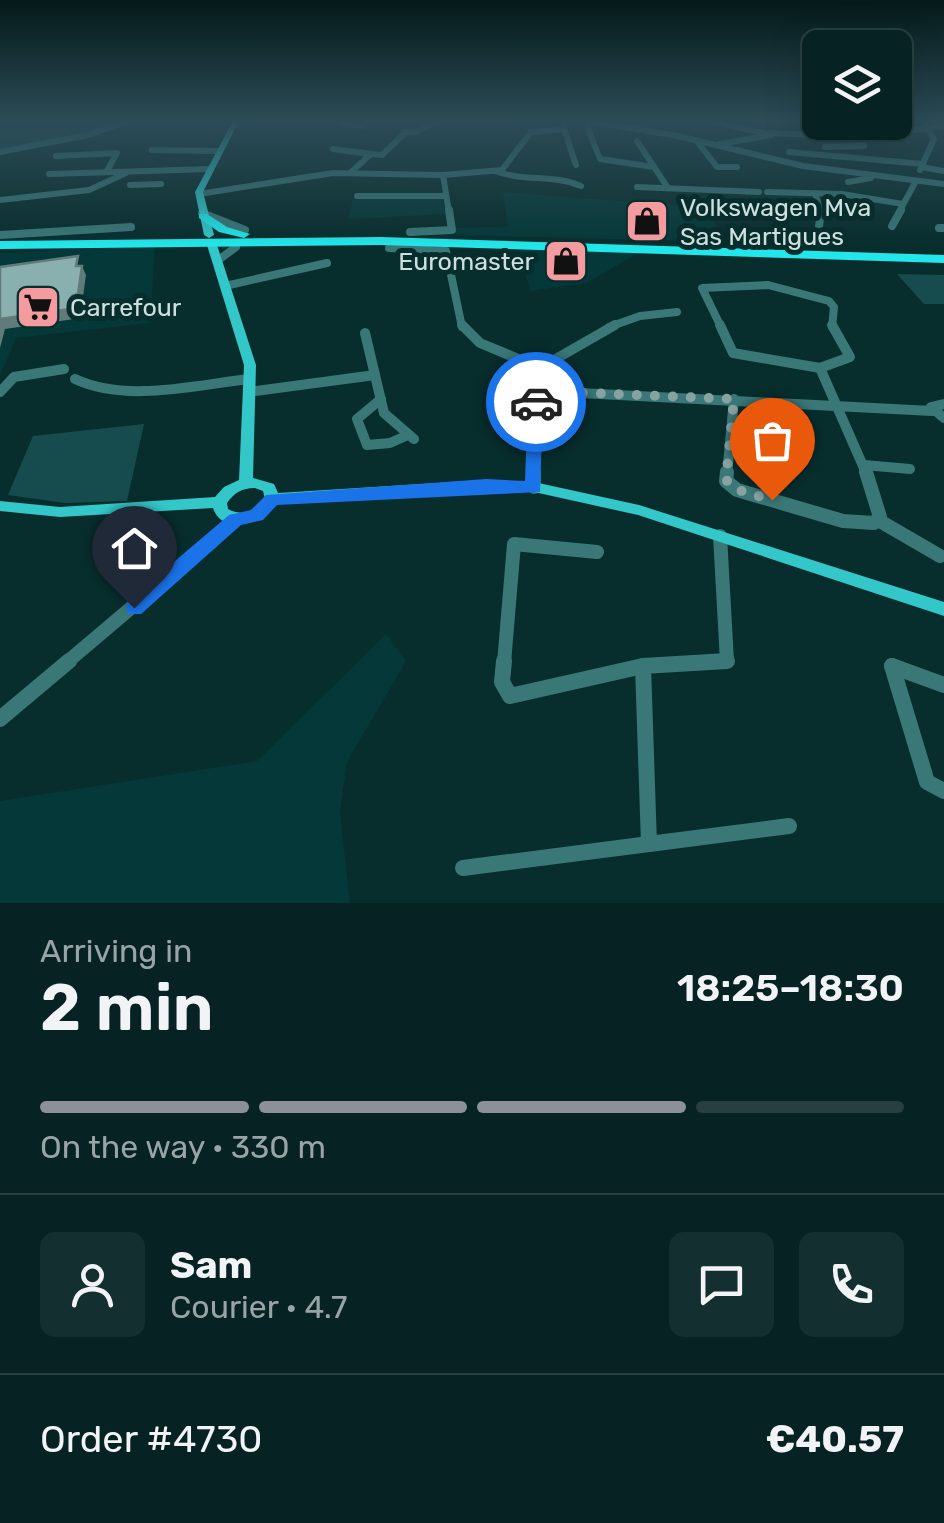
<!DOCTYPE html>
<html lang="en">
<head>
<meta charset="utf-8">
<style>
	body { margin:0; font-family:Rubik,sans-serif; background:#142f2f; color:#f1f3f6; height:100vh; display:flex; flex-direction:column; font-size:38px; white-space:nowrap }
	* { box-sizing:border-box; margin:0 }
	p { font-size:32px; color:#98a4a5 }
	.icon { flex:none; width:55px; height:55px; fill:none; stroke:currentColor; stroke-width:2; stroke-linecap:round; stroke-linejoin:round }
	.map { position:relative; height:903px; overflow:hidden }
	.sheet { display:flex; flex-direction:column; background:#062222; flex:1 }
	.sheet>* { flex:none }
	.fabs { position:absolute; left:802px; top:30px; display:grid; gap:20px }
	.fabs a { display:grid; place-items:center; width:110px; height:110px; border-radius:15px; background:#062222; box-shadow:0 10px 40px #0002,0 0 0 2px #273f40; font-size:50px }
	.pin { position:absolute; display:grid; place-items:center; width:85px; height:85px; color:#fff; margin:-102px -42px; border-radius:50% 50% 50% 0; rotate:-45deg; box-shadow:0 0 10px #0007 }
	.pin .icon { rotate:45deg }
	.courier { position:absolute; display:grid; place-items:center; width:100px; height:100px; margin:-50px; border:8px solid #1a73e8; border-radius:50%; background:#fff; color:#222; box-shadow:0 2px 12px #0007 }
	.summary em { font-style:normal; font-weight:600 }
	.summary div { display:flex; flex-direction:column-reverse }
	.summary { display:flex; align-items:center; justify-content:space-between; height:170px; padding:0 40px }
	h1 { font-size:65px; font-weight:600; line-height:75px }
	.bar { display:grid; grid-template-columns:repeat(4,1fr); gap:15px 10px; align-content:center; height:120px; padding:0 40px }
	.bar i { height:12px; border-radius:8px; background:#273f40 }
	.bar .current { background:#8c9099 }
	.bar p { grid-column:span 4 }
	.line { display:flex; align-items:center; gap:25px; padding:0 40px; border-top:2px solid #273f40 }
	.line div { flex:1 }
	.round { display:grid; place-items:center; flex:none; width:105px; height:105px; border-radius:15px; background:#142f2f }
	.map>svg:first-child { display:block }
	.built { fill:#053838 }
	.green { fill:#164c4d }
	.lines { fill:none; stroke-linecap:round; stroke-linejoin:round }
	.minor-far4 { stroke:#3a7777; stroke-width:6 }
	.minor-far3 { stroke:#3a7777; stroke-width:8 }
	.minor-far2 { stroke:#3a7777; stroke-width:10 }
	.minor-far1 { stroke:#3a7777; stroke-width:14 }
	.minor { stroke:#3a7777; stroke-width:16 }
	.major { fill:#33c7c9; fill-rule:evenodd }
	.highway { fill:#22e7ea; fill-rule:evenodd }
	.shaded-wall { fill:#617a7a }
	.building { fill:#8aafaf; stroke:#617a7a; stroke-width:2.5 }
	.route { fill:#1a73e8 }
	.done { stroke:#88a1a1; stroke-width:10; stroke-dasharray:0 18 }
	.labels { text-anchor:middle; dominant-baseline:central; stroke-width:10; stroke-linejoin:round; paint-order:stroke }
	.far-poi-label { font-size:25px; fill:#cde0df; stroke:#082d2d; text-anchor:start }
</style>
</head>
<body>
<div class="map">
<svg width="944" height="903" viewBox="0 0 944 903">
	<rect width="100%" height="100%" fill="#082d2d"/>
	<!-- built -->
	<g class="built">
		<polygon points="503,192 703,207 728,242 456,235 455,228 508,227"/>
		<polygon points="353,198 443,198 446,214 348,219"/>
		<polygon points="155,246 150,323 16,338 0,376 0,253"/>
		<polygon points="519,248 639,253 586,283 530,291"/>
		<polygon points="386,634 406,661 347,762 340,812 350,903 0,903 0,801 257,761"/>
	</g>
	<!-- green -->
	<g class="green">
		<polygon points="0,121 120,121 105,129 0,150"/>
		<polygon points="897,274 944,275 944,304 924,304"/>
		<polygon points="144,424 127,501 65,503 8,495 33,436"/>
	</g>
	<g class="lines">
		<!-- minor-far4 -->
		<g class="minor-far4">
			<polyline points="346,121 343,123 363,126 369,121"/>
			<polyline points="585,121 600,159 654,167"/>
			<polyline points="588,121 678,136 803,166 944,184"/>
			<polyline points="711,121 772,135 719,144"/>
			<polyline points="564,129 576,165"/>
			<polyline points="770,133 860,137 944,126"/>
			<polyline points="696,140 717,167 737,167"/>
			<polyline points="637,141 668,188"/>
			<polyline points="825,147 864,146"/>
			<polyline points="333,149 371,154"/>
			<polyline points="152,150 219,151"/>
			<polyline points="0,152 88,135 129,121"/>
			<polyline points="789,152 923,164"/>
			<polyline points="56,156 117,153 107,171"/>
			<polyline points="921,167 944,171"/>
			<polyline points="920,170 934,139 926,125"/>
			<path d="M 495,171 C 524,182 553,174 581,186"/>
			<polyline points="350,173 371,154 382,155 406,132 417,132 436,121"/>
			<polyline points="49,174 210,169"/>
			<polyline points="443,175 449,212"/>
			<polyline points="848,182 871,178"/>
			<polyline points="130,185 161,184"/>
			<polyline points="637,187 759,192"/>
			<polyline points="767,192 842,194 903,204"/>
			<polyline points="815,193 821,212"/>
			<polyline points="199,194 333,173 443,175 502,170 531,132 564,129 564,121"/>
			<polyline points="357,196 446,196"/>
			<polyline points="0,200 89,190 126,173"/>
			<polyline points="899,212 915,183"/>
		</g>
		<!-- minor-far3 -->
		<g class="minor-far3">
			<polyline points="202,213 245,230"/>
			<polyline points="892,226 901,210"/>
			<polyline points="939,228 944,228"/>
			<polyline points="410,232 452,230 449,210"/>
			<polyline points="0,235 131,227"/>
			<polyline points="818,235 821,210"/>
			<polyline points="389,248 446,251 462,327"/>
			<polyline points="217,261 236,247"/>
			<polyline points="225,286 327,263"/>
			<polyline points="609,327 640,316 677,312"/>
			<polyline points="721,327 702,288 768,285 829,301 834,307 832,327"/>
		</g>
		<!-- minor-far2 -->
		<g class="minor-far2">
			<polyline points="462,325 480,343 540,368"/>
			<polyline points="720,325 733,353 820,368"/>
			<polyline points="365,333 384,413 414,439"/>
			<polyline points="820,368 867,475"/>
			<polyline points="820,368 850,357 832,325"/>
			<path d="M 75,379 C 126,403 195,385 249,379"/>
			<polyline points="541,391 540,368 615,325"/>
			<polyline points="0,392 14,377 64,369"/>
			<polyline points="249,392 375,375"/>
			<polyline points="381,399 357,419 367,445 390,443 408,435"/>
			<polyline points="944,404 931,407 944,418"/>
			<polyline points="864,465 910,469"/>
			<polyline points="534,475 536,399 541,391 932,411"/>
			<polyline points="727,475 734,399"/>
		</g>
		<!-- minor-far1 -->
		<g class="minor-far1">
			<polyline points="727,472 726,481 737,490 843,521 874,523 880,517 866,472"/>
			<polyline points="534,487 534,472"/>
			<polyline points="878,520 940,556"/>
			<polyline points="66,663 236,519"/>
			<polyline points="504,663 514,544 597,552"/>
			<polyline points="690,663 727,661 720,536"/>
		</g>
		<!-- minor -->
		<g class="minor">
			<polyline points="504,661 502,682 510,696 643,666"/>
			<polyline points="727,661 643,666 649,844 789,826"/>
			<polyline points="892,666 927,782 944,791"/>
			<polyline points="892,666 944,685"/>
			<polyline points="0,719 69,661"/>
			<polyline points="463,868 649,844"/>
		</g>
		<!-- major -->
		<g class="major">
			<polygon points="233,121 239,121 203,192 214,235 209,238 204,235 195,192"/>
			<path d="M 212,242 L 217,245 L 256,365 L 253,478 L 274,484 L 278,493 L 486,480 L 534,482 L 639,505 L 944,602 L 944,616 L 638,515 L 534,492 L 486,490 L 276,504 C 263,523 223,537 213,508 L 60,517 L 0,511 L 0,501 L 60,507 L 215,497 L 224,487 L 239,480 L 244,365 L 207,245 ZM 255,488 L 263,491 L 265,499 C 255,511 243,517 228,509 L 227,503 C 234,493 242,488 255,488 Z"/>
		</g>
		<!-- highway -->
		<g class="highway">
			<polygon points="199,214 207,214 227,227 250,234 244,238 219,232 199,218"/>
			<polygon points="381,237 944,255 944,263 381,245 0,249 0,241"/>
		</g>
	</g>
	<!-- shaded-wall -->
	<polygon class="shaded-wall" points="82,266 86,275 82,304 76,305 74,319 5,329 0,348 0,319 72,296"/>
	<!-- building -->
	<polygon class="building" points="78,256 76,266 82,266 78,294 72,296 70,309 0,319 0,267"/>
	<!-- sky -->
	<linearGradient id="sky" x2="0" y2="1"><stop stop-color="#041919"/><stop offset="0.49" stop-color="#2c4c57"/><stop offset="1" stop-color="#2c4c57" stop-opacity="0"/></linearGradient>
	<rect width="944" height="247" fill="url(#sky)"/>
	<!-- route -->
	<polygon class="route" points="536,397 543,402 540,492 277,505 263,520 241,525 141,614 127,614 127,602 229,515 251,510 266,495 486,479 525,481 528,402"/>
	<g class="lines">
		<!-- done -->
		<polyline class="done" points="536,402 541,391 734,399 726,480 738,490 772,500"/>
	</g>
	<!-- icons -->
	<defs>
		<g id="shop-square" transform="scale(2.25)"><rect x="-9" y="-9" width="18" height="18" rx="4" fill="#f49b9f" stroke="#082d2d"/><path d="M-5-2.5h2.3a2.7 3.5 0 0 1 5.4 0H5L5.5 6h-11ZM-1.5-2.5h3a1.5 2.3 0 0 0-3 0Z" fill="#111"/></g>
		<g id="supermarket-square" transform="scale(2.25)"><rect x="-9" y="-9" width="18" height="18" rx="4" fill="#f49b9f" stroke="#082d2d"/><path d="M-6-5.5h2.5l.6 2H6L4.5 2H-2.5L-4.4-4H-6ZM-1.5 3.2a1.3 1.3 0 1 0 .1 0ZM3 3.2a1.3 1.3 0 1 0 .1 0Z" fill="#111"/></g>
	</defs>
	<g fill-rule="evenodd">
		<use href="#shop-square" x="647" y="221"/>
		<use href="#shop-square" x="566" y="261"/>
		<use href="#supermarket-square" x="38" y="307"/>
	</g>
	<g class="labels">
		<!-- far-poi labels -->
		<g class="far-poi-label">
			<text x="680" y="207">Volkswagen Mva<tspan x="680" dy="29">Sas Martigues</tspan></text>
			<text x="534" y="261" text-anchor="end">Euromaster</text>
			<text x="70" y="307">Carrefour</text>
		</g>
	</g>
</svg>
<div class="fabs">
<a><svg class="icon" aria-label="layers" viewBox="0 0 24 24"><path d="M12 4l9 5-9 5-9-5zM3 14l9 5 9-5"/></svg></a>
</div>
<div class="pin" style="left:772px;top:500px;background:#ea580c"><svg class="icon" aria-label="bag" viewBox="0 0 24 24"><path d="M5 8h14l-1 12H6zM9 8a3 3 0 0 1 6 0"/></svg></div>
<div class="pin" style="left:134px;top:608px;background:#1f2937"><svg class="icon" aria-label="home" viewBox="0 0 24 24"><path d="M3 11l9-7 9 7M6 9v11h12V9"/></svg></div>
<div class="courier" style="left:536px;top:402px"><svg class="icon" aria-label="car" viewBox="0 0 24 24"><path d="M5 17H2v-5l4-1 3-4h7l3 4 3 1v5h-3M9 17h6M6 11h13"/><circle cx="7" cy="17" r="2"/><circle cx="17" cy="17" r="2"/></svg></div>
</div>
<section class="sheet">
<div class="summary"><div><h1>2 min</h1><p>Arriving in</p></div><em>18:25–18:30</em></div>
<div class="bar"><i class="current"></i><i class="current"></i><i class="current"></i><i></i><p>On the way · 330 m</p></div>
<div class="line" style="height:180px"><a class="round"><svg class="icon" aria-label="person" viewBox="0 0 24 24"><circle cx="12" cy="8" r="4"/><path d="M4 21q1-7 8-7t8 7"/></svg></a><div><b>Sam</b><p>Courier · 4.7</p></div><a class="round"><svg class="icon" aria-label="chat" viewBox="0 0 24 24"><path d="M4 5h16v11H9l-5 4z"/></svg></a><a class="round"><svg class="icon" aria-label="phone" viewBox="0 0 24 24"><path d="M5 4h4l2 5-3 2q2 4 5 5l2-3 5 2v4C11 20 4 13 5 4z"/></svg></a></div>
<div class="line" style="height:130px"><div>Order #4730</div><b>€40.57</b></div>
</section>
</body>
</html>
